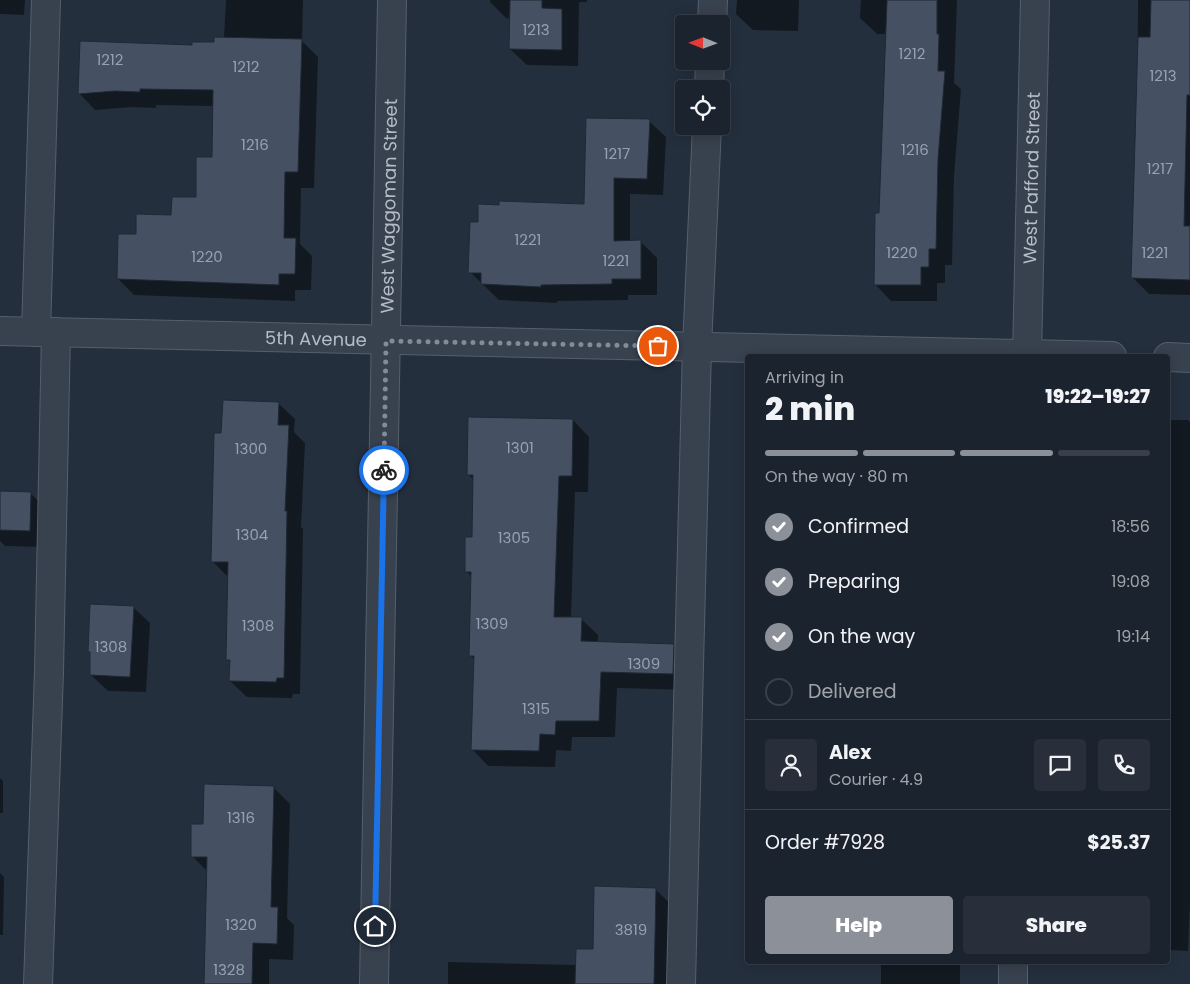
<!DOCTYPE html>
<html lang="en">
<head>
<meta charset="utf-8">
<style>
	body { margin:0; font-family:Poppins,sans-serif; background:#282f3a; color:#f1f3f6; height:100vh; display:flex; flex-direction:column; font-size:19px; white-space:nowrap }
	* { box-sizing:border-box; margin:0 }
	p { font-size:16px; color:#a0a4aa }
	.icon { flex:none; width:28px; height:28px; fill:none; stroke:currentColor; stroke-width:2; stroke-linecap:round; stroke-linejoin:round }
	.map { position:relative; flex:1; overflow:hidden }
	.drawer { position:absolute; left:745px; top:354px; width:425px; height:610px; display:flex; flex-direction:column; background:#1b232e; border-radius:5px; box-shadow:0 2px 12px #0003,0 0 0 1px #39404a }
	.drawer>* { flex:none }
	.needle { width:32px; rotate:271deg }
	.tools { position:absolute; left:675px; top:15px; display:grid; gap:10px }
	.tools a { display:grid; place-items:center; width:55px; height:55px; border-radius:5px; background:#1b232e; box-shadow:0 2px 12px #0003,0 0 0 1px #39404a; font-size:25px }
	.pin { position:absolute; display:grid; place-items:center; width:42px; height:42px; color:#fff; margin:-21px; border:2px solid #fff; border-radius:50%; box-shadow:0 1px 5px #0007 }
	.courier { position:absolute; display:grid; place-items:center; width:50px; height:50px; margin:-25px; border:4px solid #1a73e8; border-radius:50%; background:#fff; color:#222; box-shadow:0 1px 6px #0007 }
	.head em { font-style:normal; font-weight:800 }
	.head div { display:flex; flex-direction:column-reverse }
	.head { display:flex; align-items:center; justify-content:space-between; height:85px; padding:0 20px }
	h1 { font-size:32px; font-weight:800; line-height:38px }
	.bar { display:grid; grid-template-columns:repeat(4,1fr); gap:8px 5px; align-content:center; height:60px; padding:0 20px }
	.bar i { height:6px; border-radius:4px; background:#39404a }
	.bar .active { background:#8c9099 }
	.bar p { grid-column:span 4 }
	.line { display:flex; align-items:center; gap:12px; padding:0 20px; border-top:1px solid #39404a }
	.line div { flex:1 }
	.round { display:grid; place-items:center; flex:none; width:52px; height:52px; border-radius:5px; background:#282f3a }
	ol { padding:0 20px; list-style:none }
	li { display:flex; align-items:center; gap:15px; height:55px }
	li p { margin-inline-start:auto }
	li .icon { padding:5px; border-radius:50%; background:#8c9099; color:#fff; stroke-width:4 }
	li:last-child { color:#a0a4aa }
	li i { width:28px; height:28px; border:2px solid #39404a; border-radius:50% }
	.primary-button { display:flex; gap:10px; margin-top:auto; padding:10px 20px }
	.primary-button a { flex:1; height:58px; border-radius:5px; background:#8c9099; color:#fff; font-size:20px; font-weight:800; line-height:58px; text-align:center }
	.primary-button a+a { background:#282f3a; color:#f1f3f6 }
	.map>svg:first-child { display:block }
	.shadow { fill:#0007 }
	.building { fill:#455162; stroke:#1f2835 }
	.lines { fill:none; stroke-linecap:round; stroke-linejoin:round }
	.minor-casing { stroke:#565f6c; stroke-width:30 }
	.minor { stroke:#38414e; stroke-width:28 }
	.done { stroke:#828b98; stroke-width:5; stroke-dasharray:0 9 }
	.route { stroke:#1a73e8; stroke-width:6 }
	.labels { text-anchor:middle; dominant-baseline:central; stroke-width:4; stroke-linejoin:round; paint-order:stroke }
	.number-label { font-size:15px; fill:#98a1af }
	.street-label { font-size:18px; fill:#b4bcc9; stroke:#1d2633 }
</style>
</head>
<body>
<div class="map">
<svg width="1190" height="984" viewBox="0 0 1190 984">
	<rect width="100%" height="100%" fill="#242f3e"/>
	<!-- shadow -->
	<g class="shadow">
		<polygon points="0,0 25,0 24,15 0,14"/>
		<polygon points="226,0 303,0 302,41 318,57 314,188 301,188 300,244 312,256 311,290 295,290 295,301 134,295 118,279 137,235 172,216 197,198 213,158 214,106 156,105 156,108 132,107 95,110 79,93 193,46 216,44 224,38"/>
		<polygon points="490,0 587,0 587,2 579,2 578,66 527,65 510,49 511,19 506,18 490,2"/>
		<polygon points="737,0 799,0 798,31 753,30 736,14"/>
		<polygon points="861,0 957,0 954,83 961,89 954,176 952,265 945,265 945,283 937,283 937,301 891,301 875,284 880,214 887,34 877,34 860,18"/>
		<polygon points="1138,0 1190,0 1190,295 1149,294 1133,278 1135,130 1137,130"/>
		<polygon points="649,121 666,137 663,195 630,194 630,242 641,242 657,258 657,295 628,295 628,300 557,301 557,303 499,300 470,272 585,206"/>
		<polygon points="278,403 295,419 294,432 305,443 301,527 303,529 300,694 293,694 292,698 247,697 230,681 231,662 227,659 229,578 212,561 222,434"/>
		<polygon points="573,420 589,437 588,492 575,492 571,618 581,619 598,635 598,643 673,645 690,661 689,690 617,688 615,737 572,737 571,751 556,750 555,767 488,766 472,749 475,660 470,655 472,577 466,571 473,538 474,480 468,474"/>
		<polygon points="1168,420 1188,420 1190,422 1190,902 1188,951 1168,950"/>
		<polygon points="0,492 30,493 47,509 46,547 5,546 0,541"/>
		<polygon points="133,607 150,623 146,692 108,691 91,675"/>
		<polygon points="0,778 3,781 3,813 0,813"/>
		<polygon points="273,787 290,804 287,918 294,925 293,960 269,959 269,984 205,984 208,872 192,856 205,826"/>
		<polygon points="0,873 4,877 3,935 0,935"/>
		<polygon points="655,889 685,918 683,984 448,984 448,962 577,965 595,950"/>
		<rect x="881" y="961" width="79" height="23"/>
	</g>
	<!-- building -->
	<g class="building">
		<polygon points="510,0 542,0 542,8 562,9 562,50 509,49"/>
		<polygon points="887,0 937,0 937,34 939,34 938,71 945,71 938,159 936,249 929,249 929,267 921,267 921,285 874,285 875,213 879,213"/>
		<polygon points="1151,0 1190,0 1190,95 1187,95 1184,226 1190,226 1190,280 1131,278 1138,37 1150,37"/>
		<polygon points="214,37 302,39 298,172 285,172 284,238 296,238 295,274 279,274 279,285 117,279 118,234 136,234 136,214 171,215 172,197 196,197 196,157 212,157 213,90 140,89 140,92 115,91 78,94 80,41 192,45 192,42 214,42"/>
		<polygon points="586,118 650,119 647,179 614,178 614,241 641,240 641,279 612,279 612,284 541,285 541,287 481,284 481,273 468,273 470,222 478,222 478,204 499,205 499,201 584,204"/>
		<polygon points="223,400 279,402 278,425 289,425 285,511 287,511 284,678 277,678 276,682 229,681 230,660 226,660 228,562 211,562 214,433 221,433"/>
		<polygon points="468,417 573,419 572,476 559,476 554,617 582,617 581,641 674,644 673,674 601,672 599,721 556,721 555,735 540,734 539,751 471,750 474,656 469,656 471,572 465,572 465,537 472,537 473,475 467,475"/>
		<polygon points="0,491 31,492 30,531 0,530"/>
		<polygon points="90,604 134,606 130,677 90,675 90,652 88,652"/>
		<polygon points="204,784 274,786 271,907 278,907 277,944 253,943 252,984 204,984 207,857 191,857 191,824 203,824"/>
		<polygon points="594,886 656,888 654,984 575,984 576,949 593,949"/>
	</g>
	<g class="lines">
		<!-- minor casing -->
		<g class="minor-casing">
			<g id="minor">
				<polyline points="712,24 713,0"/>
				<polyline points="709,89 710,61"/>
				<path id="s1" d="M 0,331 L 1112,356"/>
				<polyline points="36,332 46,0"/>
				<path id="s2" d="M 1027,356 L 1035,0"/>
				<polyline points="1168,357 1190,358"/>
				<polyline points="38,984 49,672 56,332"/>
				<path id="s3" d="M 374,984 L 392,0"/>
				<polyline points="681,984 697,347 707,126"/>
				<polyline points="1013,984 1013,961"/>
			</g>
		</g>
		<!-- minor -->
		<use href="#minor" class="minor"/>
	</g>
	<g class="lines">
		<!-- done -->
		<polyline class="done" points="384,470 386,341 658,346"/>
		<!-- route -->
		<polyline class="route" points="375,926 384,470"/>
	</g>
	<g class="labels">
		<!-- number labels -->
		<g class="number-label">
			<text x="536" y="29">1213</text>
			<text x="912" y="53">1212</text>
			<text x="110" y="59">1212</text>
			<text x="246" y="66">1212</text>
			<text x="1163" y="75">1213</text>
			<text x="255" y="144">1216</text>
			<text x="915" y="149">1216</text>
			<text x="617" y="153">1217</text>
			<text x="1160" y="168">1217</text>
			<text x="528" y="239">1221</text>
			<text x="902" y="252">1220</text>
			<text x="1155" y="252">1221</text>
			<text x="207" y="256">1220</text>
			<text x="616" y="260">1221</text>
			<text x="520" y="447">1301</text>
			<text x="251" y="448">1300</text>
			<text x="252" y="534">1304</text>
			<text x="514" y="537">1305</text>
			<text x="492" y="623">1309</text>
			<text x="258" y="625">1308</text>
			<text x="111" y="646">1308</text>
			<text x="644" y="663">1309</text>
			<text x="536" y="708">1315</text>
			<text x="241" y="817">1316</text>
			<text x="241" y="924">1320</text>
			<text x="631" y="929">3819</text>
			<text x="229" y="969">1328</text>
		</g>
		<!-- street labels -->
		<g class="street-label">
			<text stroke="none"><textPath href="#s2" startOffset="178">West Pafford Street</textPath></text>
			<text stroke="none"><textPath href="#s3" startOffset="778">West Waggoman Street</textPath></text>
			<text stroke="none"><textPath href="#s1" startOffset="316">5th Avenue</textPath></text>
		</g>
	</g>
</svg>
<div class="tools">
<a><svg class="needle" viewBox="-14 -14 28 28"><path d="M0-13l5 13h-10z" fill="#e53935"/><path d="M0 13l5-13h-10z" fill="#a0a4aa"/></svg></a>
<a><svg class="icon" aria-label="locate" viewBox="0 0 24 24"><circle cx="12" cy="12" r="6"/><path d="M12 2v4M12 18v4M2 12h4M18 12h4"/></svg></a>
</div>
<div class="pin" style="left:658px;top:346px;background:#ea580c"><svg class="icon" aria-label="bag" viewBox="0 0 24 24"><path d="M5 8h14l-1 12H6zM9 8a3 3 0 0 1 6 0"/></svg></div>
<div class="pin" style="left:375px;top:926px;background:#1f2937"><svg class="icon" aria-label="home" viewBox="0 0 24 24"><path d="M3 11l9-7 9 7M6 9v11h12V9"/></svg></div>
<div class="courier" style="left:384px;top:470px"><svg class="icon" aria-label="bike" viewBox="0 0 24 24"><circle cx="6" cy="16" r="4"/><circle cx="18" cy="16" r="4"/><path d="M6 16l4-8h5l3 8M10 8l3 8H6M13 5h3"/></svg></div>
<section class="drawer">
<div class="head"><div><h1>2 min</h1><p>Arriving in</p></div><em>19:22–19:27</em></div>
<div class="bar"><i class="active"></i><i class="active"></i><i class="active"></i><i></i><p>On the way · 80 m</p></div>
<ol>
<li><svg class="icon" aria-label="check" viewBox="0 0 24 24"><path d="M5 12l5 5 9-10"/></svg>Confirmed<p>18:56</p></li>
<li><svg class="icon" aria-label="check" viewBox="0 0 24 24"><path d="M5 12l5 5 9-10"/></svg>Preparing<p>19:08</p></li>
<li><svg class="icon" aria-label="check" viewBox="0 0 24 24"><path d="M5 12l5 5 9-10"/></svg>On the way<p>19:14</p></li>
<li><i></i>Delivered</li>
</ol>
<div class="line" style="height:90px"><a class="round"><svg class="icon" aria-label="person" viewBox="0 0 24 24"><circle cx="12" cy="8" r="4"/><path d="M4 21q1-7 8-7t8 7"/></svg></a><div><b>Alex</b><p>Courier · 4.9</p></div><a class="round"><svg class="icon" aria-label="chat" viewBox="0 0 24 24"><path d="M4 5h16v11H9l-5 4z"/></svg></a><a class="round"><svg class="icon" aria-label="phone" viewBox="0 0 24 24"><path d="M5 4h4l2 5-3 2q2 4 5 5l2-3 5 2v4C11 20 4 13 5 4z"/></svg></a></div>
<div class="line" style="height:65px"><div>Order #7928</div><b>$25.37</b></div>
<div class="primary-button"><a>Help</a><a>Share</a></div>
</section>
</div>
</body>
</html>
